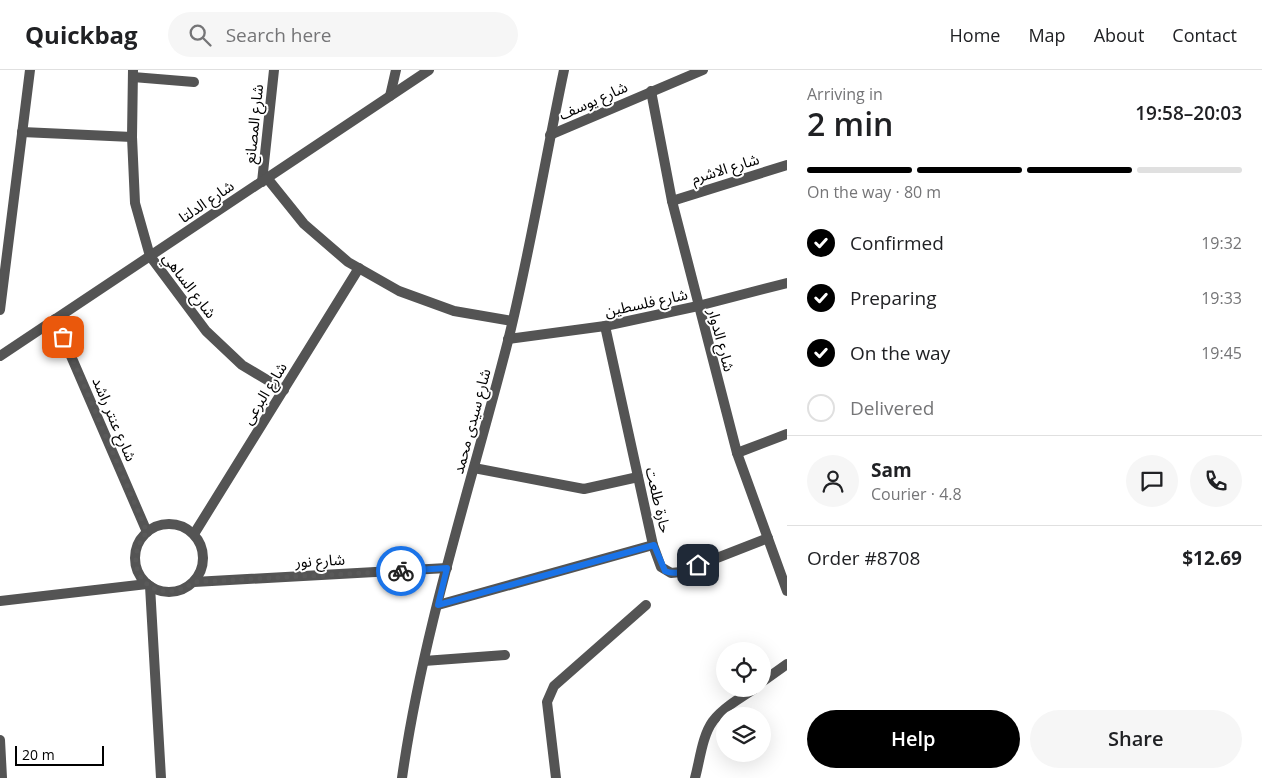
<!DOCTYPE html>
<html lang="en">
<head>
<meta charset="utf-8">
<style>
	body { margin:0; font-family:"Open Sans","Noto Sans Arabic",sans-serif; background:#f6f6f6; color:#202124; height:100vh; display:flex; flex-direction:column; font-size:19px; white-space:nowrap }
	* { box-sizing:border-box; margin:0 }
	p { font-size:16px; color:#757577 }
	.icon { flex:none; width:28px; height:28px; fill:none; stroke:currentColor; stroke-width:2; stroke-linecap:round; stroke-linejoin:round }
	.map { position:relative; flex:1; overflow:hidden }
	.details { display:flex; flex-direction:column; background:#fff; width:475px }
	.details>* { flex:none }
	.tools { position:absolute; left:716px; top:572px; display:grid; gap:10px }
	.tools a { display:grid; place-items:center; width:55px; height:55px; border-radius:50%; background:#fff; box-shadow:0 5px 20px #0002; font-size:25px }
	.scale { position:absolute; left:15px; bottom:12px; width:89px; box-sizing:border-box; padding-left:5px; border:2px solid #000; border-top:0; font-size:14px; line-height:18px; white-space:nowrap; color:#000; -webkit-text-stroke:4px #fff; paint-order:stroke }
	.pin { position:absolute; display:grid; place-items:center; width:42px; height:42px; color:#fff; margin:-21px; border-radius:10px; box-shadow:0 2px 8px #0006 }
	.courier { position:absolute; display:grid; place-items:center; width:50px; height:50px; margin:-25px; border:4px solid #1a73e8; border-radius:50%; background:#fff; color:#222; box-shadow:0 1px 6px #0007 }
	.headline em { font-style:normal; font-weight:600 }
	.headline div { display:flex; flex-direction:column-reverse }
	.headline { display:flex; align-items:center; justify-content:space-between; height:85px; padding:0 20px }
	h1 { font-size:32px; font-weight:600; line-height:38px }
	.bar { display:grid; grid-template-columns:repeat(4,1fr); gap:8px 5px; align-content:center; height:60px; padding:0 20px }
	.bar i { height:6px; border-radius:4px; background:#e0e0e0 }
	.bar .on { background:#000 }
	.bar p { grid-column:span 4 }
	.line { display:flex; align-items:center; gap:12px; padding:0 20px; border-top:1px solid #e0e0e0 }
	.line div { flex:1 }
	.round { display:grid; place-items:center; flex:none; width:52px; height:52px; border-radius:26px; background:#f6f6f6 }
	ol { padding:0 20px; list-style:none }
	li { display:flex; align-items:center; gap:15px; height:55px }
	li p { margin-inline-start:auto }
	li .icon { padding:5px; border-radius:50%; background:#000; color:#fff; stroke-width:4 }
	li:last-child { color:#757577 }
	li i { width:28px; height:28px; border:2px solid #e0e0e0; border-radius:50% }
	.action { display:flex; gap:10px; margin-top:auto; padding:10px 20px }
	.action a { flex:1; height:58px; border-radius:30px; background:#000; color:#fff; font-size:20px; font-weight:600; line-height:58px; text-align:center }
	.action a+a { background:#f6f6f6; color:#202124 }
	header { display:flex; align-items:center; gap:30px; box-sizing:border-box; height:70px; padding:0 25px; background:#fff; border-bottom:1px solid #e0e0e0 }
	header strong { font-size:24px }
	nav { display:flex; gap:28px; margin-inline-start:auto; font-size:18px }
	.search { width:350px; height:45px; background:#f6f6f6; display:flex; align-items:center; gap:12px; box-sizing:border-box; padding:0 18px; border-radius:28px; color:#757577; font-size:19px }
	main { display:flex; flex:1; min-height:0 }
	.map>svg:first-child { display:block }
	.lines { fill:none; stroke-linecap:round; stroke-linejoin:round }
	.street { stroke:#545454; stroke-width:10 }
	.done { stroke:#595959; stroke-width:5; stroke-dasharray:0 9 }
	.route { stroke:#1a73e8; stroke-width:6 }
	.labels { text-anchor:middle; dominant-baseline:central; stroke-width:4; stroke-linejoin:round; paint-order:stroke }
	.street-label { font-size:15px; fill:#000; stroke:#fff }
</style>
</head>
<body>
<header>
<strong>Quickbag</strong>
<div class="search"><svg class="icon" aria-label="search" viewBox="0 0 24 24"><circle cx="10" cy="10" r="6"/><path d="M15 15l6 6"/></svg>Search here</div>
<nav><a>Home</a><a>Map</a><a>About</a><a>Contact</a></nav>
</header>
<main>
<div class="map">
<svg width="787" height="708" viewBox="0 0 787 708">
	<rect width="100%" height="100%" fill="#fff"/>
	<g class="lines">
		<!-- street -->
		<g class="street">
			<polyline points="133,0 132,67 135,133 150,186 206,261 242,295 284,320"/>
			<polyline points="133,7 194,12"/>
			<polyline points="651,21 672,131 737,383 787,521"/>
			<polyline points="390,26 396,0"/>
			<polyline points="22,62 132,67"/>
			<polyline points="550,65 703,0"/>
			<polyline points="267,108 304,154 348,192 399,221 454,241 512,251"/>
			<polyline points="262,112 274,0"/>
			<polyline points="672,131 787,95"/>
			<polyline points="0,240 30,0"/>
			<polyline points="55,249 147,462"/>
			<polyline points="605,256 653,475 661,497 671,503 681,502 768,468"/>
			<polyline points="508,269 605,256 698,236 787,213"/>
			<polyline points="0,286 429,0"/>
			<polyline points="737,383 787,364"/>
			<polyline points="474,398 584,419 638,407"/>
			<circle cx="169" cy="488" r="34"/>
			<polyline points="194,464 359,198"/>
			<polyline points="194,512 447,498"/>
			<polyline points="150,516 161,708"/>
			<polyline points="0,531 147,514"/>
			<polyline points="438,535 653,475"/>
			<polyline points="424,591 505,585"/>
			<polyline points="762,612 787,594"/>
			<polyline points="0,670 2,708"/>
			<path d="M 402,708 C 423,559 471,416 508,271 C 530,182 545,90 564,0"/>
			<polyline points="556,708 547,632 554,616 646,535"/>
			<path d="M 695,708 C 700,690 702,666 713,651 C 723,638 740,628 754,619"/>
		</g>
	</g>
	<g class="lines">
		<!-- done -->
		<path class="done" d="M 63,267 L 147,462 C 116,499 155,540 194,512 L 401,501"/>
		<!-- route -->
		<path class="route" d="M 401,501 L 447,498 L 438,535 L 654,475 L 665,501 C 676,506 687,500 698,495"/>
	</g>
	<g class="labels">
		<!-- street labels -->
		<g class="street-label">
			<text transform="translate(593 30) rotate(-24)">شارع يوسف</text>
			<text transform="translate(253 54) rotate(-84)">شارع المصانع</text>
			<text transform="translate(725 98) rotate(-17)">شارع الاشرم</text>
			<text transform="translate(206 131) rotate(-34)">شارع الدلتا</text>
			<text transform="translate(190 215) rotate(53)">شارع الساهي</text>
			<text transform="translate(646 232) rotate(-12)">شارع فلسطين</text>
			<text transform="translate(722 270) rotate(75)">شارع الدوار</text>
			<text transform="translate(264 323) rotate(-58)">شارع البرعى</text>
			<text transform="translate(115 349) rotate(67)">شارع عنتر راشد</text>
			<text transform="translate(471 351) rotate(-75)">شارع سيدى محمد</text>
			<text transform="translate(659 430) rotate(77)">حارة طلعت</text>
			<text transform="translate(320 490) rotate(-3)">شارع نور</text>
		</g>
	</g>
</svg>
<div class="tools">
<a><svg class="icon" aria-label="locate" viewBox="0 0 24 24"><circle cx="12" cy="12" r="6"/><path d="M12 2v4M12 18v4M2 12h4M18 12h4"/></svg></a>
<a><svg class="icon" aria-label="layers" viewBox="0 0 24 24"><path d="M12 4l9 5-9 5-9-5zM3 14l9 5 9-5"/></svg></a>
</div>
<div class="scale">20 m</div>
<div class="pin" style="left:63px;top:267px;background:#ea580c"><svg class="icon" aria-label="bag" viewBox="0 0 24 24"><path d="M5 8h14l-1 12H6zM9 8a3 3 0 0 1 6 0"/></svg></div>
<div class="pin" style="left:698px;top:495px;background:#1f2937"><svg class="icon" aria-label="home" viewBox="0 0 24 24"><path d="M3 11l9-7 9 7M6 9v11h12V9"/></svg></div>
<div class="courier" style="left:401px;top:501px"><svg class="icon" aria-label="bike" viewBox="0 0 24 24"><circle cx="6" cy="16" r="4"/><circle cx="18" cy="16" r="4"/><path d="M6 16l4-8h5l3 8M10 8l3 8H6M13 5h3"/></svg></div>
</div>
<section class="details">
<div class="headline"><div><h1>2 min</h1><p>Arriving in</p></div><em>19:58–20:03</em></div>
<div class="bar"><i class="on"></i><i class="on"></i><i class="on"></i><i></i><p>On the way · 80 m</p></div>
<ol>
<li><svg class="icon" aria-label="check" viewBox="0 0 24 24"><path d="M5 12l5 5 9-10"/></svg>Confirmed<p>19:32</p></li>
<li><svg class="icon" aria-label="check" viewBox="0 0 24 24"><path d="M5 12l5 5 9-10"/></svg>Preparing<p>19:33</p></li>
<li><svg class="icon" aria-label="check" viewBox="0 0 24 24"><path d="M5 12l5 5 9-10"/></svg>On the way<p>19:45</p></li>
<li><i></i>Delivered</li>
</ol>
<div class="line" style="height:90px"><a class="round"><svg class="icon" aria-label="person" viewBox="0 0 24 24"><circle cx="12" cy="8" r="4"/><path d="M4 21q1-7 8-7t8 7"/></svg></a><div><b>Sam</b><p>Courier · 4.8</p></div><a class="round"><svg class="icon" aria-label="chat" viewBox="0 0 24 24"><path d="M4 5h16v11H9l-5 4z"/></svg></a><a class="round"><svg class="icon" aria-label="phone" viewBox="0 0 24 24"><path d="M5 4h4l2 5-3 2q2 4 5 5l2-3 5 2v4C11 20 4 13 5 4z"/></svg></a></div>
<div class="line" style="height:65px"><div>Order #8708</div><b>$12.69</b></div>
<div class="action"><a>Help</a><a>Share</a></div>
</section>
</main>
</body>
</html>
